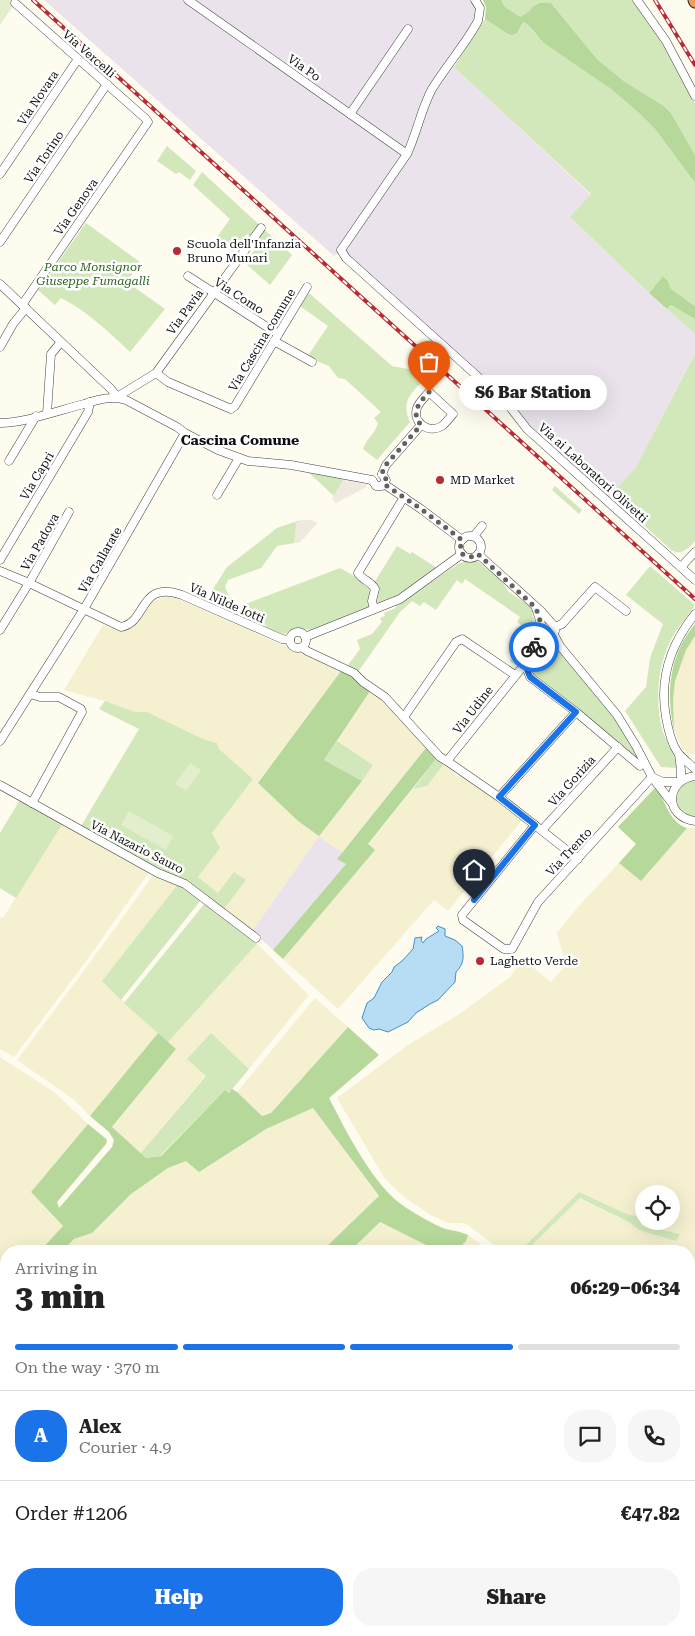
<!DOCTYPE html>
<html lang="en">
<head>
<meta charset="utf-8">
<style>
	body { margin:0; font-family:"Roboto Serif",serif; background:#f6f6f6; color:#222; height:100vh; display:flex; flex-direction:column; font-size:19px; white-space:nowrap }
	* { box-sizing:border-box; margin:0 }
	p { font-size:16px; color:#767676 }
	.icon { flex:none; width:28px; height:28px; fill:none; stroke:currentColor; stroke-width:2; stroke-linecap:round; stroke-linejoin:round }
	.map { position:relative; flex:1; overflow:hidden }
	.drawer { position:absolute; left:0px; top:1245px; width:695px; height:391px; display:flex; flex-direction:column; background:#fff; border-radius:20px 20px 0 0; box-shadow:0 5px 20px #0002 }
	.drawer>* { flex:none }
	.buttons { position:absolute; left:635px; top:1185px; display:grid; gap:10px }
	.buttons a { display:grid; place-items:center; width:45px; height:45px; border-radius:50%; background:#fff; box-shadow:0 5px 20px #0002; font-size:25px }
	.pin { position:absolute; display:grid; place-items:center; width:42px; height:42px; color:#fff; margin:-51px -21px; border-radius:50% 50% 50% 0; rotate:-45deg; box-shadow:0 0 5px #0007 }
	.pin .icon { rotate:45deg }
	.courier { position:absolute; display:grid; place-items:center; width:50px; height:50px; margin:-25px; border:4px solid #1a73e8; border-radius:50%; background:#fff; color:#222; box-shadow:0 1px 6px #0007 }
	.bubble { position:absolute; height:35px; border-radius:18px; background:#fff; box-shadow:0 5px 20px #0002; font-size:16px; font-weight:800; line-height:35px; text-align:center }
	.summary em { font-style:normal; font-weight:800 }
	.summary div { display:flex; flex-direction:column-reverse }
	.summary { display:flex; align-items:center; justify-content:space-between; height:85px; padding:0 15px }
	h1 { font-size:32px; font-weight:800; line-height:38px }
	.bar { display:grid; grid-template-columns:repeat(4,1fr); gap:8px 5px; align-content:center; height:60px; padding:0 15px }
	.bar i { height:6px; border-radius:4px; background:#e0e0e0 }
	.bar .on { background:#1a73e8 }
	.bar p { grid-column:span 4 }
	.line { display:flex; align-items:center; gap:12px; padding:0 15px; border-top:1px solid #e0e0e0 }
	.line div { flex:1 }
	.round { display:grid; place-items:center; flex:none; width:52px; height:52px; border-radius:20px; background:#f6f6f6 }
	.button { display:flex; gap:10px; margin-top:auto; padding:10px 15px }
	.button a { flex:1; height:58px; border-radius:20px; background:#1a73e8; color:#fff; font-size:20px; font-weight:800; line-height:58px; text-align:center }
	.button a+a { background:#f6f6f6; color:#222 }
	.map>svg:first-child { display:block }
	.industrial { fill:#ebe3ec }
	.farmland { fill:#f4f0d0; fill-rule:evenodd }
	.green { fill:#d2e8ba }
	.forest { fill:#b6d89a }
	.pitch { fill:#e3efcc }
	.plaza { fill:#eeeadf }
	.water { fill:#b6ddf4; stroke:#3f92c8 }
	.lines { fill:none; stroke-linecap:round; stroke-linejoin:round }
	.minor-casing { stroke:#414141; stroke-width:9 }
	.highway-casing { stroke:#1f1f1f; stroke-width:13 }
	.minor { stroke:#fff; stroke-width:8 }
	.highway { stroke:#ef9f5d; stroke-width:11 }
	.rail-casing { stroke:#b92b32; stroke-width:4 }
	.rail { stroke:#fff; stroke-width:2; stroke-dasharray:5.5; stroke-linecap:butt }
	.done { stroke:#62615d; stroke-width:5; stroke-dasharray:0 9 }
	.route { stroke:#1a73e8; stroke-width:6 }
	.poi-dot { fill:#b92b32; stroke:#fff; stroke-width:2 }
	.labels { text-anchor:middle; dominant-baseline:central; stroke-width:5; stroke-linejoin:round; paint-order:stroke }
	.street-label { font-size:12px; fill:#0e0e0e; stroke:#fff }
	.poi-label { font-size:12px; fill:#0e0e0e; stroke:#fff; text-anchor:start }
	.park-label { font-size:12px; font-style:italic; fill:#2f6420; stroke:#fff }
	.neighbourhood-label { font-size:14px; font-weight:bold; fill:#0e0e0e; stroke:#fff }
</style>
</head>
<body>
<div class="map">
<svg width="695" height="1636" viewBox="0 0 695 1636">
	<rect width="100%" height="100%" fill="#fefbef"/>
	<!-- industrial -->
	<g class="industrial">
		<polygon points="44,0 475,0 480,15 450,63 591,195 571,218 649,293 695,334 695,354 636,467 607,500 527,429 506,402 341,251 334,256"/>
		<polygon points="319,836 342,852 338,859 346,864 273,950 252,931"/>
	</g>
	<!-- farmland -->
	<g class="farmland">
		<polygon points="167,596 174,597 341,671 258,783 298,821 319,835 373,765 337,741 370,691 383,700 426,748 342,852 319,836 252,931 224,909 246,880 218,893 198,877 220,848 212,833 253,779 219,749 217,743 203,739 147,712 135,712 105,701 64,690 103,625 118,631 126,631 133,627 148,605 161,598"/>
		<polygon points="695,636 695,754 688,754 683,749 674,730 673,700 675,681 680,665 686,650"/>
		<polygon points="444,764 455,772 453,773 458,777 461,774 491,795 522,820 448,911 434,900 338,1009 283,959 374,850 368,845 413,789 427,786"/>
		<polygon points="63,823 150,871 84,964 14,1057 0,1049 0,917 3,918"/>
		<path d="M 687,828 L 695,828 L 695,1342 L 694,1343 L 689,1338 L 689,1251 L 526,1251 L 580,1198 L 629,1222 L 639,1230 L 680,1234 L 641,1225 L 643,1216 L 629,1215 L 579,1192 L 520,1251 L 502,1251 L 468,1225 L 462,1223 L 448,1223 L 431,1215 L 405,1198 L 385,1179 L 337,1098 L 408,1045 L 461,1013 L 510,977 L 523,959 L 551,982 L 566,965 L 557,933 L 578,907 L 619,863 L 641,880 ZM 644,1194 L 671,1194 L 671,1221 L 644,1221 Z"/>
		<polygon points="154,874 169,882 178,884 102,981 158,1033 90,1116 73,1099 17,1060 86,968"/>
		<polygon points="257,944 309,995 249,1069 210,1033 206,1075 140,1154 112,1128 176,1049 168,1042"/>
		<polygon points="315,998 348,1027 271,1113 262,1116 237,1092"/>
		<polygon points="0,1057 54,1092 88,1124 31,1192 63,1227 40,1251 6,1251 6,1291 0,1300"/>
		<polygon points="313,1108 379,1197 322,1251 62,1251 74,1239 92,1233 131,1194 168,1168 266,1129"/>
		<polygon points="379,1222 438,1251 350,1251"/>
		<polygon points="468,1235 489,1251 456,1251 466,1241"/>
		<polygon points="2,1328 6,1331 6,1546 0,1554 0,1332"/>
		<polygon points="0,1584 6,1588 6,1630 208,1630 215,1636 0,1636"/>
		<polygon points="230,1630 440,1630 450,1636 235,1636"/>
		<polygon points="455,1630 524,1630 520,1636 464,1636"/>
	</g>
	<!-- green -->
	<g class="green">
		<path d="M 501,0 L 635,0 L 670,55 L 695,103 L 695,155 L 671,113 L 664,106 L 625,82 L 597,59 L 551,3 C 530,0 534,12 520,18 L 505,7 Z"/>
		<polygon points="485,19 508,34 517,33 523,22 527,24 535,34 611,89 639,113 655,129 695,183 695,306 671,289 668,281 663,276 649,293 570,217 591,194 454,67"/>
		<polygon points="167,146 196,171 190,180 179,172 176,174 157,161"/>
		<polygon points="202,172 292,255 270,285 245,263 259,244 247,234 233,252 217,237 230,219 193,185"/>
		<path d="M 86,223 L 140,262 L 127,282 L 165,309 L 130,352 C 109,332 87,311 61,298 L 55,305 L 38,290 Z"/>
		<path d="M 309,293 L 392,366 L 413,370 L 424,380 C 410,394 401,402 410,422 L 377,460 L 363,449 C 367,438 375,434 378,423 L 374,418 L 381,412 L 345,379 L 338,378 L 329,366 L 307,357 L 328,326 L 300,306 Z"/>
		<polygon points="671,305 695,319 695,334 667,309"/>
		<path d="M 695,354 L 695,541 C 688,549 681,556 671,550 L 611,495 L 636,467 Z"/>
		<polygon points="307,471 344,479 334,496"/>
		<polygon points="555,486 582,510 579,514 552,490"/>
		<polygon points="311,520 317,523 300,542 277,546 261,568 228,580 225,587 232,603 240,606 340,568 372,586 397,546 410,554 412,552 437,568 397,596 311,630 295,628 287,633 282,634 266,627 266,625 217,602 213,589 227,567 277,528 297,521"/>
		<polygon points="465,561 479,562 488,570 490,569 499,578 509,592 530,606 534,613 532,614 534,620 534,638 516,665 510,661 530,631 517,622 520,617 465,579 462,584 457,580 436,610 424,602 420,606 412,601 400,612 358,672 348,665 360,649 357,640 372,634 382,622 380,618 385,616 384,613 396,608 396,606 458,564"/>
		<path d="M 650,566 L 695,605 C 689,615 679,625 673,636 C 657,664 655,699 662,729 C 666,743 676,754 677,768 L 661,767 L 625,711 L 646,687 L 650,658 L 663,624 L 626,595 Z"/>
		<polygon points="545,641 554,645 614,718 641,762 625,747 532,673 528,663 540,644"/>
		<polygon points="105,701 135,712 147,712 203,739 217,743 219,749 253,779 212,833 220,848 198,877 218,893 234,872 246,880 224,909 179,876 171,875 159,870 81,826 139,729 99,709"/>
		<polygon points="337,741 373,765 362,781 324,760"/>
		<polygon points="436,759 444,764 427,786 413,789"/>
		<path d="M 692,781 L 695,781 L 695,817 L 694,817 C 672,812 671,787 692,781 Z"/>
		<polygon points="20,800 63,823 16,898 0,888 0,833"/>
		<polygon points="178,884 201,900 121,1000 102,981"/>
		<polygon points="205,903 257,944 168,1042 124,1003"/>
		<polygon points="211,1033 249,1069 229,1093 225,1090 160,1156 146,1158 140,1154 206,1076 187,1059"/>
		<polygon points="579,1192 629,1215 644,1216 641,1225 680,1234 676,1241 639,1230 629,1222 580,1198 526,1251 520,1251"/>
	</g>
	<!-- forest -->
	<g class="forest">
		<path d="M 483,0 L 501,0 L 505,7 L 520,17 C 534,12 530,0 551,3 L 597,59 L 625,82 L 664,106 L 671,113 L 695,155 L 695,183 L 655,129 L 639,113 L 611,89 L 544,43 L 527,24 L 523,22 L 517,33 L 512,35 L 508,34 L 485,19 L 486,7 Z"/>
		<polygon points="663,276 668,281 671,289 695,306 695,319 671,305 667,309 649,293"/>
		<path d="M 695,624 L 695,636 L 686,650 L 675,681 L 673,700 L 674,730 C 666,692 669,655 695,624 Z"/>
		<polygon points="341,671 351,676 370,691 324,760 362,781 319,836 298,821 258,783"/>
		<polygon points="426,748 436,759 368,844 375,850 283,959 273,950 346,864 337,859"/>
		<path d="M 655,788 L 657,788 L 659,791 C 666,805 671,823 687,828 L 641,881 L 619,863 L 636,844 L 618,827 Z"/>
		<path d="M 348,1027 L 379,1055 L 329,1098 C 346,1131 374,1187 405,1207 C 414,1213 436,1226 446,1229 C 454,1231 459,1231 468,1235 L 466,1241 L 456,1251 L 438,1251 L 380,1222 L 350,1251 L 322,1251 L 379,1196 L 313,1108 L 266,1129 L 199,1172 L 186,1161 L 168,1168 L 131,1194 L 92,1233 L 74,1239 L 62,1251 L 40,1251 L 63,1226 L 31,1192 L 88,1124 L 105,1138 L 107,1140 L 106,1144 L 57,1202 L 59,1208 L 112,1147 L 114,1140 L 109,1132 L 90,1116 L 158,1033 L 176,1049 L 112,1127 L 146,1158 L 161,1156 L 225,1090 L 229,1093 L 232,1089 L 237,1092 L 262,1116 L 271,1113 Z"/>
		<polygon points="6,1291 6,1331 3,1328 0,1332 0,1300"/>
		<polygon points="6,1546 6,1588 0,1584 0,1554"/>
	</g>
	<!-- pitch -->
	<g class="pitch">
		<polygon points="0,0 17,0 0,25"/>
		<polygon points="190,763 201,770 186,791 175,784"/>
		<polygon points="129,811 173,836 166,850 121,825"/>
	</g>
	<!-- plaza -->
	<g class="plaza">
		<polygon points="344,479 367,484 365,488 336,503 332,499"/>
		<polygon points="311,520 317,523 300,542 294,543 296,525 295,522"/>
	</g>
	<!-- water -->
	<path class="water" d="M 438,926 L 445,929 L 445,936 L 455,940 L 462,946 C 464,957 464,964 456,972 L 455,982 L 438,1000 L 430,1004 L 416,1013 L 408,1022 L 388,1032 L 379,1029 L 374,1030 L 369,1028 L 362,1018 L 367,1003 L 374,998 L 382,982 L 392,972 L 394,967 L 402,961 L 413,949 L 415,938 L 422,937 L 421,940 L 423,943 L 426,939 L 439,931 L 436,928 Z"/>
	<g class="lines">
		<!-- minor casing -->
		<g class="minor-casing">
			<g id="minor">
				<polyline points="188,0 407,154"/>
				<path d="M 475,0 L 480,8 L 478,21 C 465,45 446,66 432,89 C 421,109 417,133 407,154 L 341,250 L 346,258 L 506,402 L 527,429 L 695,580"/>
				<polyline points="637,0 666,41 695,96"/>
				<polyline points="15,3 146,119 148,122 22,305"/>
				<polyline points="350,114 408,29"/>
				<polyline points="0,174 78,59"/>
				<polyline points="0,242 107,84"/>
				<polyline points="188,276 278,334"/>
				<polyline points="0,284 111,389 117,397"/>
				<polyline points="274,341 312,362"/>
				<polyline points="0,347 13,324 26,308"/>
				<polyline points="156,373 168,382 231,409 235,406 307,287"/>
				<path d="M 429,392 L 453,414 C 450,417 446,423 442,426 C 429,434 412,423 417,408 C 419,402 425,397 429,392 Z"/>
				<polyline points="117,397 156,373 261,228"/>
				<polyline points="47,413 51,354 61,342"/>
				<path d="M 0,423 C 24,423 60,410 84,404 C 97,400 112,395 126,400 L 177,427 L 185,433 L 218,450 L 248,461 L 291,465 L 372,480"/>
				<polyline points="9,461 36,416"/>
				<polyline points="382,474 386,465 421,425"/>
				<polyline points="372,480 376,486 382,486 386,480 382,474"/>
				<polyline points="384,484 421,509 462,540"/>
				<polyline points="217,495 239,458"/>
				<polyline points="474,536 482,526"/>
				<circle cx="470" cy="547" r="11"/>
				<polyline points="478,554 541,611 555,627"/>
				<polyline points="0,560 88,412 90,402"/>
				<polyline points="681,567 695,552"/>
				<path d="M 0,571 L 29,583 L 121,627 C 148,622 138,580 182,595 L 282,639 L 290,640"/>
				<path d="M 374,609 L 372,601 L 375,589 C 371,581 362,580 358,573 L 404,497"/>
				<path d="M 695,614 C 670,645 659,678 666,717 C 668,729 671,743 678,753 C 683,759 690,764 695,769"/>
				<polyline points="555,627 562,624 595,587 626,611"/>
				<polyline points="0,630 29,583 69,512"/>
				<circle cx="298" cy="640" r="8"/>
				<polyline points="554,635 560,646 617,715 636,746 652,777 672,803"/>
				<polyline points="305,637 400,599 462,554"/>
				<polyline points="536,645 546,638 552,637 555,631"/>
				<polyline points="302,647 307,651 354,673 363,682 385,697 440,757 447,761 525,664 536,645 541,624 536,608"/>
				<polyline points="525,664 530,677 576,712 640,766"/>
				<polyline points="30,694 40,697 59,697 81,709 82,712 32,803"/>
				<polyline points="404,717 456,642 462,639 515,675"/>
				<polyline points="0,741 84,609 185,433"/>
				<polyline points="679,754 681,770 681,781"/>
				<polyline points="447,761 499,797 578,859"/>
				<path d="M 695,776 C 665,780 664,817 695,821"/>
				<polyline points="654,778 663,782 679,782"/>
				<polyline points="0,785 158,873 185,884 256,938"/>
				<polyline points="499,797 576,712"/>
				<polyline points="535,825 462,915 463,920 504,949 512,949 538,902 652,777"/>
				<polyline points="542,830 618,747"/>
				<polyline points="689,1411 694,1402"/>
				<polyline points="524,1636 528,1630"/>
			</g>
		</g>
		<!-- highway casing -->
		<g class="highway-casing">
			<polyline id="highway" points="694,0 695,2"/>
		</g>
		<!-- minor -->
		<use href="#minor" class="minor"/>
		<!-- highway -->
		<use href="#highway" class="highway"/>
		<!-- rail casing -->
		<g class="rail-casing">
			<g id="rail">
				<polyline points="33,0 695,599"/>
				<polyline points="655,0 695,65"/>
			</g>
		</g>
		<!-- rail -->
		<use href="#rail" class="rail"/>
	</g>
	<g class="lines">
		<!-- done -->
		<path class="done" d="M 429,392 C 420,402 410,412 421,425 L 384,467 L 382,474 L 386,478 L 384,484 L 421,509 L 462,540 L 460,549 L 462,554 L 472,557 L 478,554 L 536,608 L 541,624 L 534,647"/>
		<!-- route -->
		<polyline class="route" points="474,900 535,825 499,797 576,712 530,677 525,664 534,647"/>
	</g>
	<!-- markers -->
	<g class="poi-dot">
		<circle cx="177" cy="251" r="5"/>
		<circle cx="440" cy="480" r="5"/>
		<circle cx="480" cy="961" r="5"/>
	</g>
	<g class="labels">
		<!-- street labels -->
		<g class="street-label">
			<text transform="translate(89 54) rotate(41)">Via Vercelli</text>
			<text transform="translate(304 68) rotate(35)">Via Po</text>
			<text transform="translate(38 98) rotate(-56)">Via Novara</text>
			<text transform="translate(44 157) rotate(-56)">Via Torino</text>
			<text transform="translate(76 207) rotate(-55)">Via Genova</text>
			<text transform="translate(239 296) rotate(33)">Via Como</text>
			<text transform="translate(185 312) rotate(-54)">Via Pavia</text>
			<text transform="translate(262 340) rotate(-59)">Via Cascina comune</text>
			<text transform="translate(593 473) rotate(42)">Via ai Laboratori Olivetti</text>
			<text transform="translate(37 476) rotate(-59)">Via Capri</text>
			<text transform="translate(40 542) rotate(-60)">Via Padova</text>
			<text transform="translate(100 560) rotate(-60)">Via Gallarate</text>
			<text transform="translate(227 603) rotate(24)">Via Nilde Iotti</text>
			<text transform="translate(473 710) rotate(-52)">Via Udine</text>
			<text transform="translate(572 781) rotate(-48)">Via Gorizia</text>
			<text transform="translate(137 847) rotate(27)">Via Nazario Sauro</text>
			<text transform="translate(569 852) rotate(-47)">Via Trento</text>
		</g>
		<!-- poi labels -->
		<g class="poi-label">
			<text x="187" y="244">Scuola dell'Infanzia<tspan x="187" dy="14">Bruno Munari</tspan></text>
			<text x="450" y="480">MD Market</text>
			<text x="490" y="961">Laghetto Verde</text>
		</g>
		<!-- park labels -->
		<g class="park-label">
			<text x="93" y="267">Parco Monsignor<tspan x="93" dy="14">Giuseppe Fumagalli</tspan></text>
		</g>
		<!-- neighbourhood labels -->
		<g class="neighbourhood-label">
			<text x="240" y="440">Cascina Comune</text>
		</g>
	</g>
</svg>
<div class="buttons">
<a><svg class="icon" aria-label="locate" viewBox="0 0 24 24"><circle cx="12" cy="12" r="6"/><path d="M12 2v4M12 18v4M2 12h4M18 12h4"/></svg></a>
</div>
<div class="pin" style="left:429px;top:392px;background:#ea580c"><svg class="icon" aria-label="bag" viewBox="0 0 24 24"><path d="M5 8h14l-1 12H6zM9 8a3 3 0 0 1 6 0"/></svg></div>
<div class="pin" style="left:474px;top:900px;background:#1f2937"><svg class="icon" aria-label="home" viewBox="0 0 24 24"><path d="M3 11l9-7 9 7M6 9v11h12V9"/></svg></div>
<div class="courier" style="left:534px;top:647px"><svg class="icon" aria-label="bike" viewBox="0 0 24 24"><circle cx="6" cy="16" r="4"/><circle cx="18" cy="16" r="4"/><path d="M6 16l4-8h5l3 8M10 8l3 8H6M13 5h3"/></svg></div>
<div class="bubble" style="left:459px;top:375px;width:148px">S6 Bar Station</div>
<section class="drawer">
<div class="summary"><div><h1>3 min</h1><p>Arriving in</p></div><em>06:29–06:34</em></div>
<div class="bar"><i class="on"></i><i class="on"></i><i class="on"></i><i></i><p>On the way · 370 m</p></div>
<div class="line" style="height:90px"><b class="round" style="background:#1a73e8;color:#fff">A</b><div><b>Alex</b><p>Courier · 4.9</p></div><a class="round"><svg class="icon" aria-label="chat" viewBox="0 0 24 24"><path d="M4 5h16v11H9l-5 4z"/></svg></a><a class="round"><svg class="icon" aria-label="phone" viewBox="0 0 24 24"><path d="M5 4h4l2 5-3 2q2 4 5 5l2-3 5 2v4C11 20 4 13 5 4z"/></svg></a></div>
<div class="line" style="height:65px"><div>Order #1206</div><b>€47.82</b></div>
<div class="button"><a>Help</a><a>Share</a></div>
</section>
</div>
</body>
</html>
